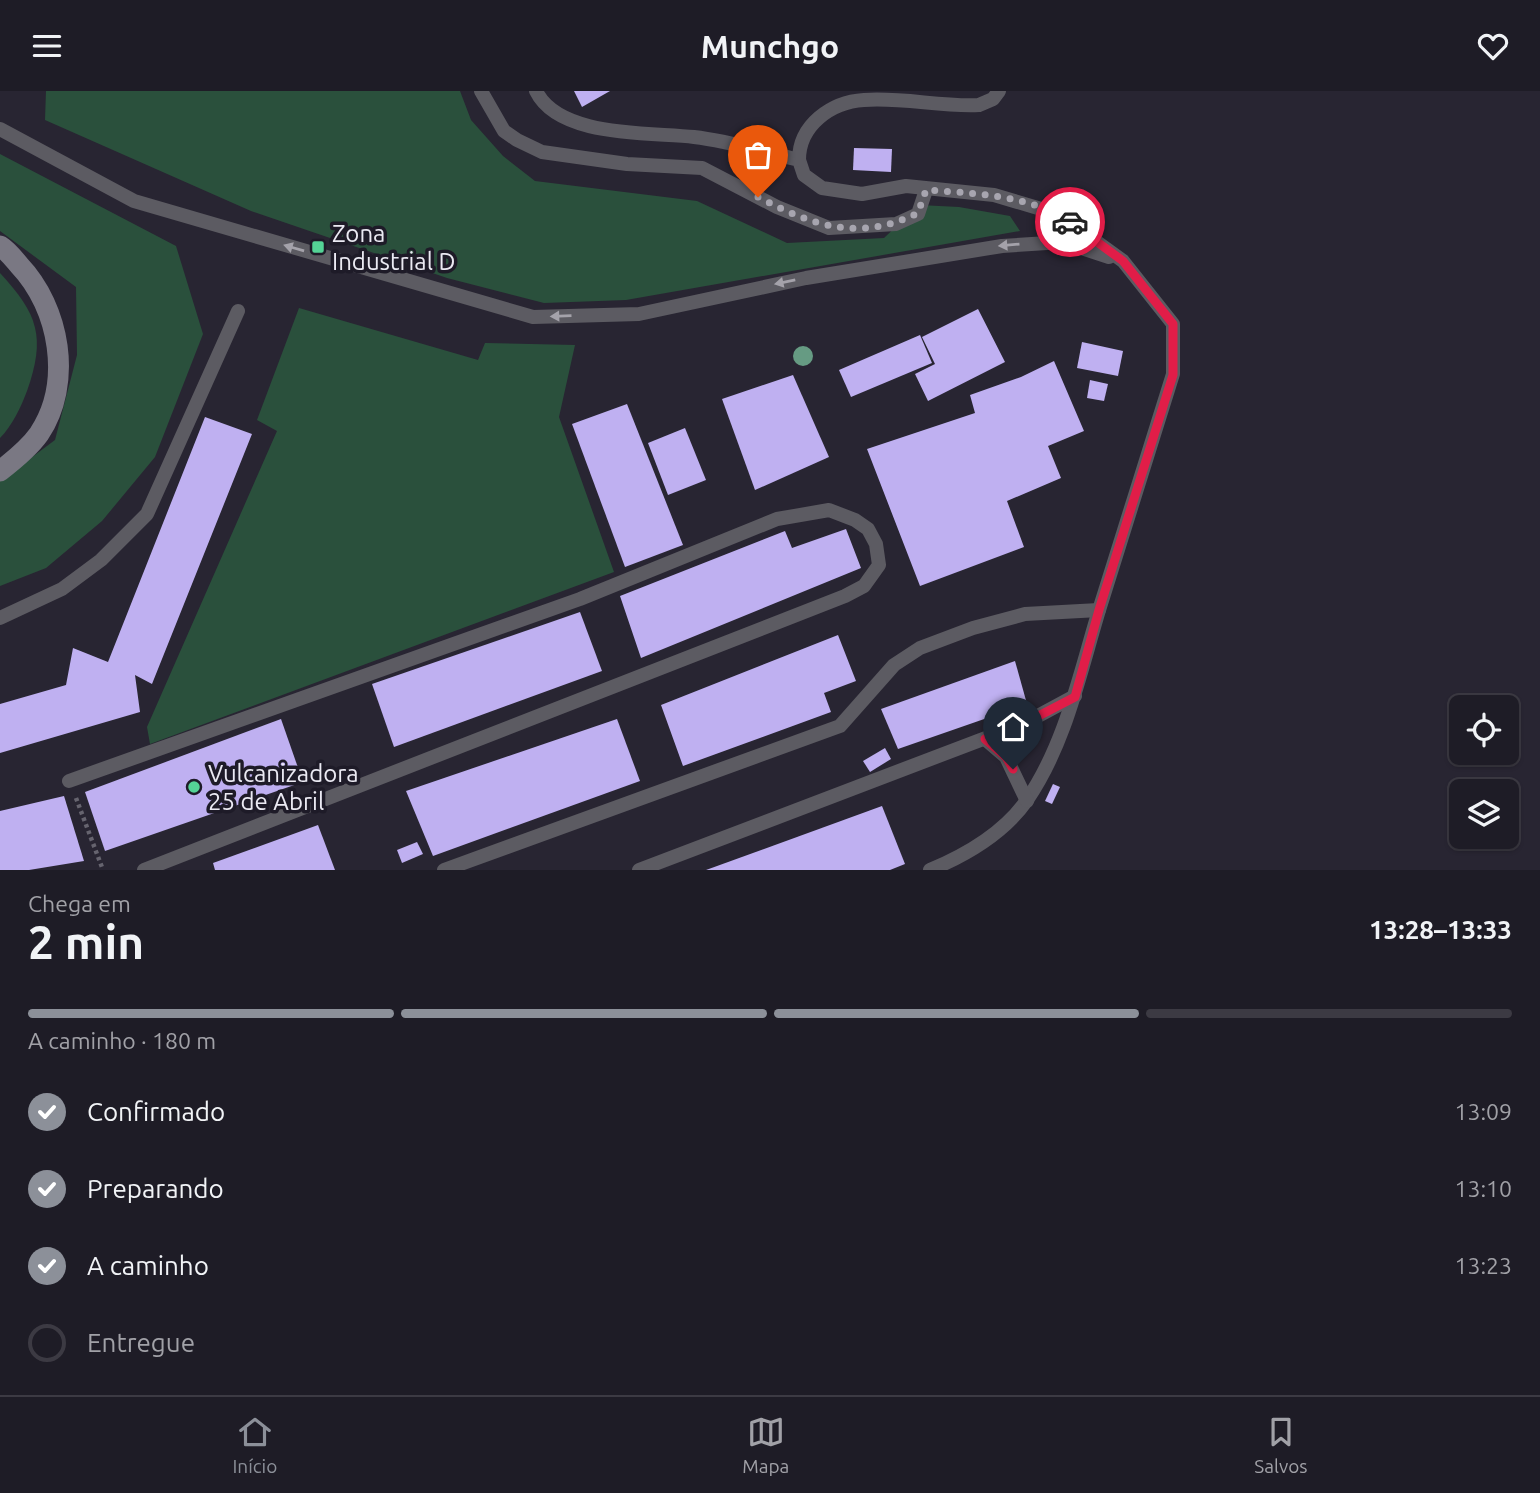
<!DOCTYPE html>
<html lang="pt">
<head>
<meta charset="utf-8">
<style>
	body { margin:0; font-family:Ubuntu,sans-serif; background:#26252e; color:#f1f3f6; height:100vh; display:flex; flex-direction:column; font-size:26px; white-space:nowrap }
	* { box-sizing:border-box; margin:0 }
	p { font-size:23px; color:#a1a1a7 }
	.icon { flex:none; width:38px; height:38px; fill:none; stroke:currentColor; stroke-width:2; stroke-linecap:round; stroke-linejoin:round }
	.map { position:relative; height:779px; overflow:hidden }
	.panel { display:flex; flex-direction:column; background:#1e1c26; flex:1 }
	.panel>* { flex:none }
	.tools { position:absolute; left:1449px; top:604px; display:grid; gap:14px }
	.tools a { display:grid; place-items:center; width:70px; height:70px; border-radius:10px; background:#1e1c26; box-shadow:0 2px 5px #0004,0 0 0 2px #3c3a43; font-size:35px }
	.pin { position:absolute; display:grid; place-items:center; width:60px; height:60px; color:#fff; margin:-72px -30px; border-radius:50% 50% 50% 0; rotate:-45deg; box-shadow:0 0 7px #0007 }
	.pin .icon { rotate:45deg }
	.courier { position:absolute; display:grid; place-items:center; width:70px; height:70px; margin:-35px; border:5px solid #e11d48; border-radius:50%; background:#fff; color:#222; box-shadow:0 2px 9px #0007 }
	.summary em { font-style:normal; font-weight:700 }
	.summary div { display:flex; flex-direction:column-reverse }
	.summary { display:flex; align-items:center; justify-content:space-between; height:119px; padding:0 28px }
	h1 { font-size:46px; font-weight:700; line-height:52px }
	.bar { display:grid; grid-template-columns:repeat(4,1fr); gap:10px 7px; align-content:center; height:84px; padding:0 28px }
	.bar i { height:9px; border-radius:5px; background:#3c3a43 }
	.bar .active { background:#8c9099 }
	.bar p { grid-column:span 4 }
	ol { padding:0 28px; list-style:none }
	li { display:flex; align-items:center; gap:21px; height:77px }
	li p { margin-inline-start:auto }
	li .icon { padding:7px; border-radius:50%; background:#8c9099; color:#fff; stroke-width:4 }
	li:last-child { color:#a1a1a7 }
	li i { width:38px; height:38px; border:4px solid #3c3a43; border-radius:50% }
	header { display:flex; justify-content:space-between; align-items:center; height:91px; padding:0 28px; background:#1e1c26; font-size:32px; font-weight:700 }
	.dock { display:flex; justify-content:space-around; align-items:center; height:98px; border-top:2px solid #3c3a43; background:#1e1c26; font-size:19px; color:#a1a1a7 }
	.dock a { display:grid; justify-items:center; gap:4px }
	.dock .active { color:#8c9099 }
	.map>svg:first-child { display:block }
	.green { fill:#2a503c }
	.building { fill:#bfb0f1 }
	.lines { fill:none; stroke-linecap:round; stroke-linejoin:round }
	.path { stroke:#66646f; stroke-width:4.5; stroke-dasharray:3.5 3.5; stroke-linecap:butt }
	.lane { stroke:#5c5b62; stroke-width:14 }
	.secondary { stroke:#7a7883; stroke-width:21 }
	.tree { fill:#669b83 }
	.oneway { fill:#a4a2aa }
	.done { stroke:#a7a5af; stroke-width:7; stroke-dasharray:0 12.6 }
	.route { stroke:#e11d48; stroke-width:9 }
	.poi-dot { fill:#54d396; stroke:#1e1b28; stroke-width:2.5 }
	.labels { text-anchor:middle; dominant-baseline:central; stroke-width:7; stroke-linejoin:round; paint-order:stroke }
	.poi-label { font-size:24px; fill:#ebeaf3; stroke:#1e1b28; text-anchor:start }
</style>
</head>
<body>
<header><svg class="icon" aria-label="menu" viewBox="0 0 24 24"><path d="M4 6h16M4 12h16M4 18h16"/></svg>Munchgo<svg class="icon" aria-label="heart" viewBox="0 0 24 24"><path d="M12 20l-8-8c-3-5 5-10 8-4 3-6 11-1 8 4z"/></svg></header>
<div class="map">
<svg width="1540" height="779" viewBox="0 0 1540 779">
	<rect width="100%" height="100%" fill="#282532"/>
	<!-- green -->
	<g class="green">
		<polygon points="46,0 460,0 471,29 503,65 535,90 697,110 787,152 884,147 919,114 959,116 1010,125 1020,140 626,209 544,212 447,187 251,120 45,29"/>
		<polygon points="0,63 176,155 203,243 155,366 102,430 46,477 0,495 0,390 55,349 77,264 76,196 0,140"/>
		<path d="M 0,182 C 38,223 46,246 27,300 C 21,316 12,335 0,347 Z"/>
		<polygon points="299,217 478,269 485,252 575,254 559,326 614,481 150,653 147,636 277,340 257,329"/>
	</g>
	<!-- building -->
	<g class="building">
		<polygon points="574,0 610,0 582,16"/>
		<polygon points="854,57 892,58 891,81 853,79"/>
		<polygon points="978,218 1005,271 928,310 915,283 935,273 922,246"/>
		<polygon points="920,244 932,272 851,306 839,279"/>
		<polygon points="1082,251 1123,260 1118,285 1077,277"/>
		<polygon points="1054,270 1084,340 1048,355 1061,387 1007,410 1024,456 920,495 867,358 975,322 970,304 1021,286"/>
		<polygon points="793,284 829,366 755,399 722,308"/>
		<polygon points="1090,289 1108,293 1104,310 1087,307"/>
		<polygon points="627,313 683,454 625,476 572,333"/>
		<polygon points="205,326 252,343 152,593 135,584 140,621 0,662 0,613 66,594 73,557 108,571"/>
		<polygon points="685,337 706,389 668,404 648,352"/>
		<polygon points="846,438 861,477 641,567 620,505 785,440 792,457"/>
		<polygon points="580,521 602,580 394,656 372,593"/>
		<polygon points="838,544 856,590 824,602 831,621 683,675 661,614"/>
		<polygon points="1015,570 1027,613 898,658 881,618"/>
		<polygon points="281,628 303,691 105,760 85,701"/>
		<polygon points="617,628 640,690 433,765 406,700"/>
		<polygon points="885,657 891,668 870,681 863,670"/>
		<polygon points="1053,693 1060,696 1052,713 1045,710"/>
		<polygon points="64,705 84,770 29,779 0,779 0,720"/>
		<polygon points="882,715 905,773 890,779 706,779"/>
		<polygon points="318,734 335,779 215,779 213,772"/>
		<polygon points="417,751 423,763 402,772 397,759"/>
	</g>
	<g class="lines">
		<!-- path -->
		<polyline class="path" points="76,707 103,779"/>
		<!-- lane -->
		<g class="lane">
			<polyline points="481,0 504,40 517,49 542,61 627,73 702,77 777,116 829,137 896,133 918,123 926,99"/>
			<path d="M 536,0 C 559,47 650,41 694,46 C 729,50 765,61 799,69 L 804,84 L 822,97 L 862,103 L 906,95 L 994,104 L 1058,123 L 1123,170 L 1173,233 L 1173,283 C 1149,361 1124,438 1100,516 C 1080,581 1066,652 1027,709 C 1004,742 966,764 930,779"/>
			<polyline points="0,38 134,110 533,226 639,223 806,187 1002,155 1063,151 1109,166"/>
			<path d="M 799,69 C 799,34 831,11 864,9 C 902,6 941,16 979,14 L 993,8 L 999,0"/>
			<polyline points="0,527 62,498 101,469 147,423 238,220"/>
			<polyline points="985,648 1006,666 1027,710"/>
			<polyline points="69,690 580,508 777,428 829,419 855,429 868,438 876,453 879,474 864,495 845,505 144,779"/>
			<polyline points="444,779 840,635 894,574 920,557 973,537 1025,523 1099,519"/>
			<polyline points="639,779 1025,632 1075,605"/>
		</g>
		<!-- secondary -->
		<path class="secondary" d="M 0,155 C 8,160 13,167 19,174 C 60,217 73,292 39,343 C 29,357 13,370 0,380"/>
	</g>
	<!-- trees -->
	<circle class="tree" cx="803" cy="265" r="10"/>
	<!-- one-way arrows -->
	<defs><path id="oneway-solid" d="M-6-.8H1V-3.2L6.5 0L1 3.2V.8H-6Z" transform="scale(1.75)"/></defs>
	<g class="oneway">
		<use href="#oneway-solid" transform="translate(1009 154) rotate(175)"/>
		<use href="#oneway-solid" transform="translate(294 157) rotate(-164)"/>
		<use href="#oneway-solid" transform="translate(785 191) rotate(168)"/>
		<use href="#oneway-solid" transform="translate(561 225) rotate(178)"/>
	</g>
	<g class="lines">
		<!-- done -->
		<path class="done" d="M 758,106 C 813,135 859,151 918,122 L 926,99 C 971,102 1032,104 1070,131"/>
		<!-- route -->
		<polyline class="route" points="1013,678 1006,666 985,648 1025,632 1075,606 1099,519 1173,284 1173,233 1123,170 1070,131"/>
	</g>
	<!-- markers -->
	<g class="poi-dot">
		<rect x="311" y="149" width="14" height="14" rx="3.5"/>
		<circle cx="194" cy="696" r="7"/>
	</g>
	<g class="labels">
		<!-- poi labels -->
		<g class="poi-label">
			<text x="332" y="142">Zona<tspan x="332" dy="28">Industrial D</tspan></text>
			<text x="208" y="682">Vulcanizadora<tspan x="208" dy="28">25 de Abril</tspan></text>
		</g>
	</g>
</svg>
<div class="tools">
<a><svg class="icon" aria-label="locate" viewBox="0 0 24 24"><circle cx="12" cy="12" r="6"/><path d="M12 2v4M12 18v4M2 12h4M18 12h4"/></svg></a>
<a><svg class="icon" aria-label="layers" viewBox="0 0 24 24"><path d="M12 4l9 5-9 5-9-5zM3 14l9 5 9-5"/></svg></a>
</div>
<div class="pin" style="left:758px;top:106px;background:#ea580c"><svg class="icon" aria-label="bag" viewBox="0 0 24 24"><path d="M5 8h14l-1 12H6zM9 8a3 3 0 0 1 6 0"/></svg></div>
<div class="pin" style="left:1013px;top:678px;background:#1f2937"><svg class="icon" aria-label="home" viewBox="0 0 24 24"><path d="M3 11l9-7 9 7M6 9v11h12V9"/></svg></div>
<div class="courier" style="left:1070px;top:131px"><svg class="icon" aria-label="car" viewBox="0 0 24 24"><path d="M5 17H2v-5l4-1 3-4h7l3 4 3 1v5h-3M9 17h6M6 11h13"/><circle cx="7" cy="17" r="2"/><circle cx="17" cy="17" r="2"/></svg></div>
</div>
<section class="panel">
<div class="summary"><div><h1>2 min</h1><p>Chega em</p></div><em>13:28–13:33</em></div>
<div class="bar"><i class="active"></i><i class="active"></i><i class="active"></i><i></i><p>A caminho · 180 m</p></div>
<ol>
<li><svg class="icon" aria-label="check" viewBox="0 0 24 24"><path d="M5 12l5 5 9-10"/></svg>Confirmado<p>13:09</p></li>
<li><svg class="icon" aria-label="check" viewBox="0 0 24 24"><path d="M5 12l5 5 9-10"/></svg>Preparando<p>13:10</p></li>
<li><svg class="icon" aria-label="check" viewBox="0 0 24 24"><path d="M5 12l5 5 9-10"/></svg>A caminho<p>13:23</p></li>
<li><i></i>Entregue</li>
</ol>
</section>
<nav class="dock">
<a class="active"><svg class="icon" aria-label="home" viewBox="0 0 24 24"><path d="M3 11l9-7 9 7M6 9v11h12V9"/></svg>Início</a>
<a><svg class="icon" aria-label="map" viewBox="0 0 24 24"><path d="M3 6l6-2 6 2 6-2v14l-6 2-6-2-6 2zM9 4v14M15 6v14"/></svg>Mapa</a>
<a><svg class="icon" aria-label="saved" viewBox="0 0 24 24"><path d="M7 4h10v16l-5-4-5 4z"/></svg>Salvos</a>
</nav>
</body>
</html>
